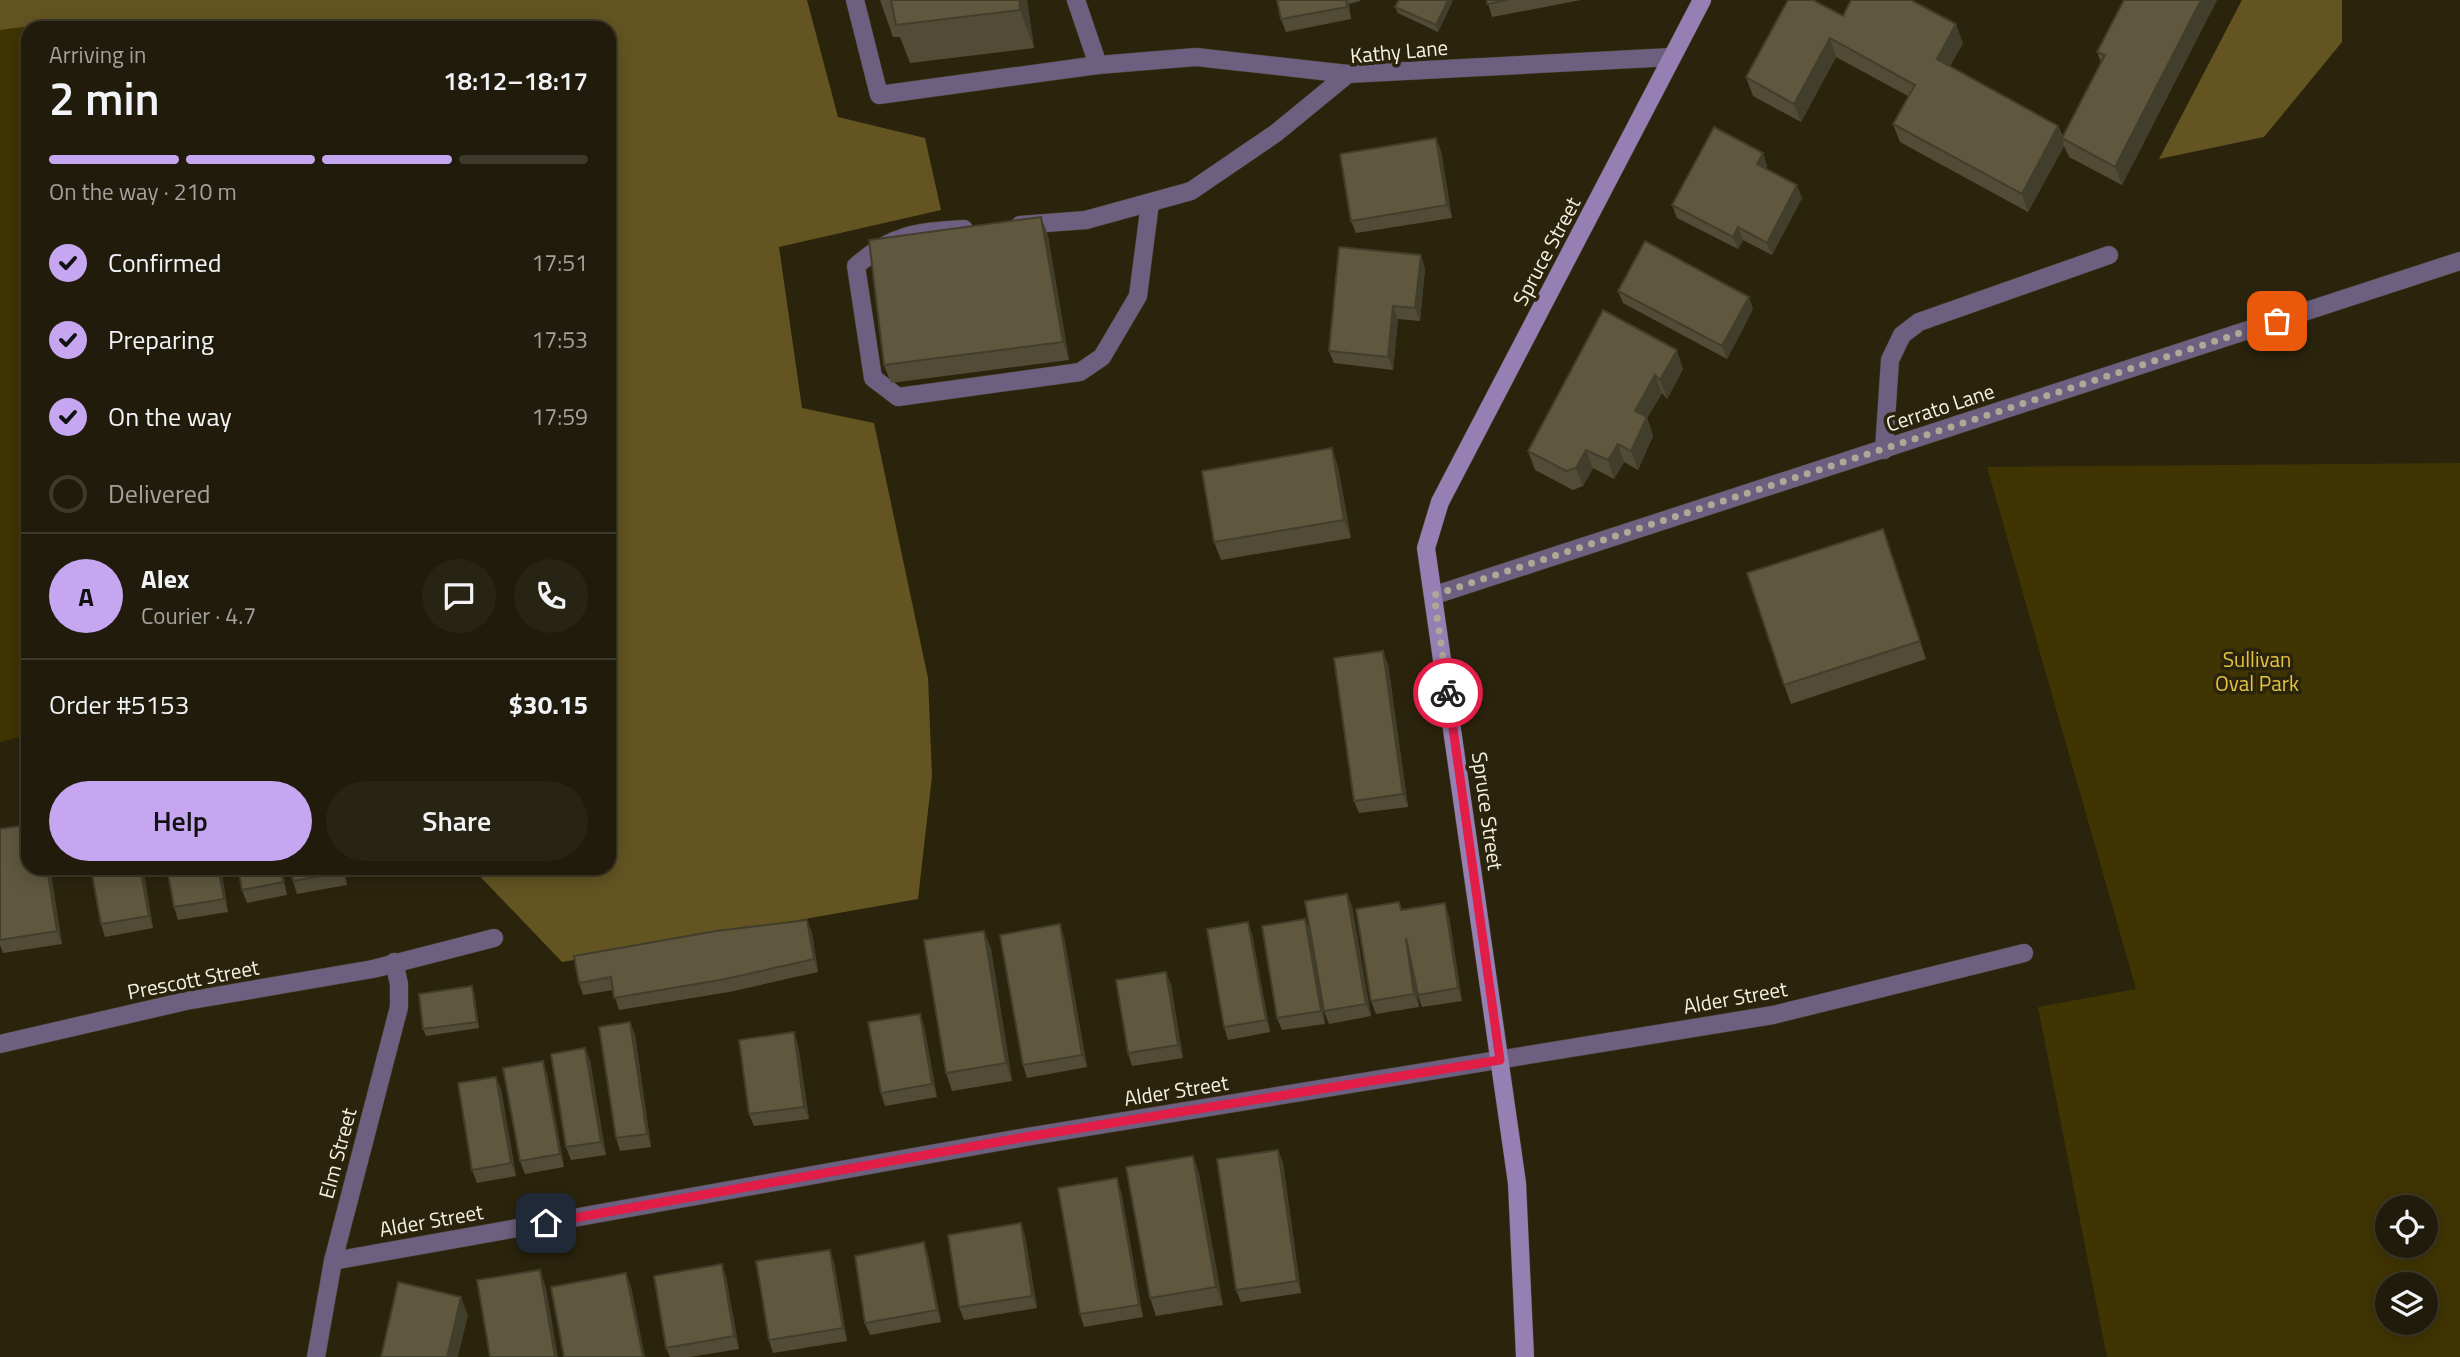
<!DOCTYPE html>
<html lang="en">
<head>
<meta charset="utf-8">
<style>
	body { margin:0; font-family:"Titillium Web",sans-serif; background:#282413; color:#f1f3f6; height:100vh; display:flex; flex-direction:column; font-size:26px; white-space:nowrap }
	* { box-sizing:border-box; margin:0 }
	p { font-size:23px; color:#a2a19c }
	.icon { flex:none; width:38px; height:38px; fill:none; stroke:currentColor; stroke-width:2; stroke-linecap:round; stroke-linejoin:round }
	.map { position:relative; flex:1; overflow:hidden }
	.panel { position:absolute; left:21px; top:21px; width:595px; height:854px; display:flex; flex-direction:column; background:#201b0a; border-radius:21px; box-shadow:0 4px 18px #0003,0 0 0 2px #3d392b }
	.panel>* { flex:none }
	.controls { position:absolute; left:2375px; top:1195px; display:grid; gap:14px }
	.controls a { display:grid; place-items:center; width:63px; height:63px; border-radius:50%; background:#201b0a; box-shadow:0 4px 18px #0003,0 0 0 2px #3d392b; font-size:35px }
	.pin { position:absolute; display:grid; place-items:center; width:60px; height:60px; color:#fff; margin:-30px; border-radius:14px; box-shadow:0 4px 10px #0006 }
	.courier { position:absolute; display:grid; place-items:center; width:70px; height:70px; margin:-35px; border:5px solid #e11d48; border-radius:50%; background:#fff; color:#222; box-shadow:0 2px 9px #0007 }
	.headline em { font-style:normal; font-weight:600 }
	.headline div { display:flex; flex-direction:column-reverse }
	.headline { display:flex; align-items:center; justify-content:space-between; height:119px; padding:0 28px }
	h1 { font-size:46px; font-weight:600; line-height:52px }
	.bar { display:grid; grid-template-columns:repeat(4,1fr); gap:10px 7px; align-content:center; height:84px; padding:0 28px }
	.bar i { height:9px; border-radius:5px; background:#3d392b }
	.bar .active { background:#c6a6f0 }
	.bar p { grid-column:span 4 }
	.line { display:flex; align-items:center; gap:18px; padding:0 28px; border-top:2px solid #3d392b }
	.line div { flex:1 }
	.round { display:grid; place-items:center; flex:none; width:74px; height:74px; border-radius:37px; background:#282413 }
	ol { padding:0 28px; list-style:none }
	li { display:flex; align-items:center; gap:21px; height:77px }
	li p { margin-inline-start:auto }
	li .icon { padding:7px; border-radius:50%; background:#c6a6f0; color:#111; stroke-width:4 }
	li:last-child { color:#a2a19c }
	li i { width:38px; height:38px; border:4px solid #3d392b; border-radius:50% }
	.action { display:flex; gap:14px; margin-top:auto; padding:14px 28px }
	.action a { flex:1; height:80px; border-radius:42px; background:#c6a6f0; color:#111; font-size:28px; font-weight:600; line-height:80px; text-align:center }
	.action a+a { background:#282413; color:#f1f3f6 }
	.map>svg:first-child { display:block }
	.green { fill:#403403; fill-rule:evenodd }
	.forest { fill:#635422 }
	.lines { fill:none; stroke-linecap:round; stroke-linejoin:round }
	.lane-casing { stroke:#47412b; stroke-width:19 }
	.street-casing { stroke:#47412b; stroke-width:19 }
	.secondary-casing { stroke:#47412b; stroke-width:19 }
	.lane { stroke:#6c5f7f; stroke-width:18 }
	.street { stroke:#6c5f7f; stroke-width:18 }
	.secondary { stroke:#957fb3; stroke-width:18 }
	.wall { fill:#524c36 }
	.shaded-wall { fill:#423e2c }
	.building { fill:#5f583f; stroke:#423e2c; stroke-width:2 }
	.done { stroke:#aea997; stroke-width:7; stroke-dasharray:0 12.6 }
	.route { stroke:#e11d48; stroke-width:9 }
	.labels { text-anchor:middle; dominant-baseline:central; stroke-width:7; stroke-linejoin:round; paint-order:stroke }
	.street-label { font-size:21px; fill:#f5f1e2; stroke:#2b240d }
	.park-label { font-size:21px; fill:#e6c23e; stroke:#2b240d }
</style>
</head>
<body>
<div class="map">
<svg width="2460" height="1357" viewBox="0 0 2460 1357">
	<rect width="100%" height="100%" fill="#2b240d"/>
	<!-- green -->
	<g class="green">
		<polygon points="32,26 36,28 28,28 28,735 0,742 0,30"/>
		<path d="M 2460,463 L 2460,1357 L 2107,1357 L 2038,1007 L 2136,989 L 1987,467 ZM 2387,1208 L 2426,1208 L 2426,1246 L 2387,1246 ZM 2387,1284 L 2426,1284 L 2426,1323 L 2387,1323 Z"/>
	</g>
	<!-- forest -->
	<g class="forest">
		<polygon points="0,0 807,0 838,117 925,138 941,210 779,247 802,408 874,423 928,678 932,776 918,899 562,962 472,868 609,868 609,28 32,26 0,30"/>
		<polygon points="2242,0 2342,0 2342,42 2264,137 2159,159"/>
	</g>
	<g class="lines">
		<!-- lane casing -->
		<g class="lane-casing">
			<g id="lane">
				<polyline points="855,0 879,95 1098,65 1196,57 1348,74"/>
				<polyline points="1076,0 1098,65"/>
				<polyline points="1020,225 1086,220"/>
				<path d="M 964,229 C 917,232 892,234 856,266 L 873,378 L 898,397 L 1080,372 L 1102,357 L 1138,296 L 1150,203"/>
				<polyline points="1884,450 1890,360 1902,335 1919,322 2109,255"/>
			</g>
		</g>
		<!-- street casing -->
		<g class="street-casing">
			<g id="street">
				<polyline points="1086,220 1191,191 1276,133 1348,74 1672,57"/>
				<polyline points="1435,595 2460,261"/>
				<polyline points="0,1044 186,1001 373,969 494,938"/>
				<polyline points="333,1261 1026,1137 1773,1015 2024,953"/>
				<polyline points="316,1357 333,1261 399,1007 399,984 394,962"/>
			</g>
		</g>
		<!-- secondary casing -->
		<g class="secondary-casing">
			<polyline id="secondary" points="1525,1357 1517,1183 1426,548 1440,502 1702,0"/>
		</g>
		<!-- lane -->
		<use href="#lane" class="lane"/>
		<!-- street -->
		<use href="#street" class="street"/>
		<!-- secondary -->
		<use href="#secondary" class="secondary"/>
	</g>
	<!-- wall -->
	<g class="wall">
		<polygon points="880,0 1027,0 1034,48 910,63 900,37 893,37"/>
		<polygon points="1277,0 1360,0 1360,1 1349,4 1351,19 1286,32 1281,19"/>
		<polygon points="1399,0 1453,0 1438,32 1398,13 1395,7"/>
		<polygon points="1487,0 1581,0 1492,17"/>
		<polygon points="2124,0 2217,0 2122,185 2069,157 2064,146 2028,212 1900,142 1893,124 1908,96 1836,57 1801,122 1753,96 1746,77 1843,16 1963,43 1950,66 2058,126 2063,137 2101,62 2097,52"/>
		<polygon points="1436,138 1441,151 1452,218 1356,233 1351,221"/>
		<polygon points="1763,153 1767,166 1766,169 1802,198 1772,255 1743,240 1738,249 1677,218 1672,205"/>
		<polygon points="1041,217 1048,236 1069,360 891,383 884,365"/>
		<polygon points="1425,268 1420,321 1398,319 1393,370 1334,363 1329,351"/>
		<polygon points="1618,291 1753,309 1727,359 1623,303"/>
		<polygon points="1603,310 1683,369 1667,399 1662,393 1647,418 1653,436 1638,470 1624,462 1614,479 1593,468 1583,486 1573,490 1535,470 1528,451"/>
		<polygon points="1332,448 1338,467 1351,538 1221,560 1214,542"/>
		<polygon points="1889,547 1926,659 1791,704 1784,685"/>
		<polygon points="1388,664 1408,807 1359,813 1354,801"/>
		<polygon points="0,829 50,868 62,944 3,953 0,945"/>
		<polygon points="91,868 143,868 153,928 105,937 101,924"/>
		<polygon points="167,868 221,868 228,912 178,920 174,907"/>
		<polygon points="282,868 287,895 247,903 242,890"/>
		<polygon points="344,868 347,885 297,894 293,881"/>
		<polygon points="1399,902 1402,910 1449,916 1462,1001 1422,1007 1418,995 1415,982 1419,1007 1376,1014 1371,1001"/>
		<polygon points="1352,906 1371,1016 1329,1024 1324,1011"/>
		<polygon points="1305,919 1310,931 1325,1024 1282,1030 1277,1018"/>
		<polygon points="1248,922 1252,935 1270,1032 1228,1040 1224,1027"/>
		<polygon points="984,931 991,949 1012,1081 952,1091 946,1073"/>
		<polygon points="812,933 818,972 729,992 619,1010 613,990 583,995 579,983"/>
		<polygon points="1064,937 1087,1067 1027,1078 1023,1065"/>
		<polygon points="1166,972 1171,985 1183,1058 1132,1066 1128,1053"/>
		<polygon points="474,992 479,1028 426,1036 423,1029"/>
		<polygon points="630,1022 635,1035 651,1147 620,1151 616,1138"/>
		<polygon points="924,1026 937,1097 885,1106 881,1093"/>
		<polygon points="794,1032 798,1045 809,1119 754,1126 749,1114"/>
		<polygon points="585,1048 590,1061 606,1155 571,1160 566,1147"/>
		<polygon points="547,1074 564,1167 525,1174 520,1161"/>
		<polygon points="501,1089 516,1176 477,1183 472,1170"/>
		<polygon points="1278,1150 1283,1163 1301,1293 1241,1302 1236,1290"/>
		<polygon points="1193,1156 1199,1174 1223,1305 1156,1316 1150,1298"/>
		<polygon points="1121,1191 1143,1317 1084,1327 1080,1314"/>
		<polygon points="1021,1223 1025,1236 1037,1308 964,1320 959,1307"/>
		<polygon points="924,1242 928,1255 941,1322 870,1335 865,1323"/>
		<polygon points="834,1262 847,1341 773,1353 769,1340"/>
		<polygon points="726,1277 739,1349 690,1357 670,1357 666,1348"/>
	</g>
	<!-- shaded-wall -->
	<g class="shaded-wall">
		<polygon points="1019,0 1027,0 1034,48 1020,10"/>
		<polygon points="1346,0 1347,0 1349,4 1351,19"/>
		<polygon points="1448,0 1453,0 1438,32 1436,25"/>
		<polygon points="2201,0 2217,0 2122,185 2115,167"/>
		<polygon points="1956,24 1963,43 1943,78 1937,59"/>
		<polygon points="1830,38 1836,57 1801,122 1794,104"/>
		<polygon points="2058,126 2064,146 2028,212 2022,194"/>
		<polygon points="1436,138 1441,151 1452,218 1447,205"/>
		<polygon points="1763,153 1767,166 1762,177 1757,164"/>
		<polygon points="1797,185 1802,198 1772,255 1767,243"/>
		<polygon points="1041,217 1048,236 1069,360 1063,342"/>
		<polygon points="1738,227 1743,240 1738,249 1733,237"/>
		<polygon points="1421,255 1425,268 1420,321 1415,308"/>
		<polygon points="1749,297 1753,309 1727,359 1722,346"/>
		<polygon points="1393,306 1398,319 1393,370 1388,357"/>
		<polygon points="1677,350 1683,369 1667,399 1660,380"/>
		<polygon points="1655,375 1662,393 1647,418 1653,436 1638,470 1631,451 1635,411"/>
		<polygon points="1618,444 1624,462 1614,479 1608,460"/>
		<polygon points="1332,448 1338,467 1351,538 1344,520"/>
		<polygon points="1586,450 1593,468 1583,486 1576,468"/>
		<polygon points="1383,651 1388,664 1408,807 1403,794"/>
		<polygon points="47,868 50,868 62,944 57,931"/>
		<polygon points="140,868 143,868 153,928 149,916"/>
		<polygon points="218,868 221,868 228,912 224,899"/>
		<polygon points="280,868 282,868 287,895 283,882"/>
		<polygon points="341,868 344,868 347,885 342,872"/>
		<polygon points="1347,894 1352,906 1371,1016 1366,1004"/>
		<polygon points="1445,903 1449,916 1462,1001 1458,988"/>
		<polygon points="1305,919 1310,931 1325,1024 1321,1011"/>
		<polygon points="807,920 812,933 818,972 814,959"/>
		<polygon points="1248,922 1252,935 1270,1032 1266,1020"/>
		<polygon points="1060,924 1064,937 1087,1067 1082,1055"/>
		<polygon points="984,931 991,949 1012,1081 1006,1063"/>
		<polygon points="1406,938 1411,951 1419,1007 1414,994"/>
		<polygon points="1166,972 1171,985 1183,1058 1178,1045"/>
		<polygon points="472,986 474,992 479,1028 477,1022"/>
		<polygon points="920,1014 924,1026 937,1097 932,1084"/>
		<polygon points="630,1022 635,1035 651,1147 647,1134"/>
		<polygon points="794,1032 798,1045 809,1119 804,1107"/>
		<polygon points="585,1048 590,1061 606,1155 601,1142"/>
		<polygon points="543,1061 547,1074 564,1167 560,1154"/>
		<polygon points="496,1077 501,1089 516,1176 511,1163"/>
		<polygon points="1278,1150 1283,1163 1301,1293 1297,1281"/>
		<polygon points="1193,1156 1199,1174 1223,1305 1216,1287"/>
		<polygon points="1117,1178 1121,1191 1143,1317 1139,1305"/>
		<polygon points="1021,1223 1025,1236 1037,1308 1032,1296"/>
		<polygon points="924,1242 928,1255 941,1322 937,1310"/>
		<polygon points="830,1250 834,1262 847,1341 843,1328"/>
		<polygon points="722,1264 726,1277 739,1349 734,1336"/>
		<polygon points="540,1270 546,1288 558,1357 555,1357"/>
		<polygon points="626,1273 631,1286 645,1357 643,1357"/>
		<polygon points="461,1297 468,1315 458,1357 447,1357"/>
	</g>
	<!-- building -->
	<g class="building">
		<polygon points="891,0 1019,0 1020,10 896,25"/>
		<polygon points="1277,0 1346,0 1347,7 1281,19"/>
		<polygon points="1399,0 1448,0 1436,25 1395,7"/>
		<polygon points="1487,0 1508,0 1487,4"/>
		<polygon points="1788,0 1813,0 1843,16 1851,0 1911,0 1956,24 1937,59 2058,126 2022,194 1893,124 1915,85 1830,38 1794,104 1746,77"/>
		<polygon points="2124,0 2201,0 2115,167 2062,138 2105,55 2097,52"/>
		<polygon points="1714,127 1763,153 1757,164 1797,185 1767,243 1738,227 1733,237 1672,205"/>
		<polygon points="1436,138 1447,205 1351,221 1340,154"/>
		<polygon points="1041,217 1063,342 884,365 869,240"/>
		<polygon points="1645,241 1749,297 1722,346 1618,291"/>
		<polygon points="1339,247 1421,255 1415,308 1393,306 1388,357 1329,351"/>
		<polygon points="1603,310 1677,350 1660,380 1655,375 1635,411 1647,417 1631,451 1618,444 1608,460 1586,450 1576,468 1566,471 1528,451"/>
		<polygon points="1332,448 1344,520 1214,542 1202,471"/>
		<polygon points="1883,529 1920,641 1784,685 1747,573"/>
		<polygon points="1383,651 1403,794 1354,801 1334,658"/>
		<polygon points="28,825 28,868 47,868 57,931 0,940 0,829"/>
		<polygon points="91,868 140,868 149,916 101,924"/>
		<polygon points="167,868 218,868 224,899 174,907"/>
		<polygon points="238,868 280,868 283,882 242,890"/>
		<polygon points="290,868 341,868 342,872 293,881"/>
		<polygon points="1347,894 1366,1004 1324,1011 1305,901"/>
		<polygon points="1399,902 1401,910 1445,903 1458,988 1418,995 1406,938 1414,994 1371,1001 1356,909"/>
		<polygon points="1305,919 1321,1011 1277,1018 1262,926"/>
		<polygon points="807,920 814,959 725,979 614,998 611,977 579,983 574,956 716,931"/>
		<polygon points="1248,922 1266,1020 1224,1027 1207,929"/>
		<polygon points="1060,924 1082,1055 1023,1065 1000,935"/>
		<polygon points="984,931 1006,1063 946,1073 924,940"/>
		<polygon points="1166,972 1178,1045 1128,1053 1116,980"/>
		<polygon points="472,986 477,1022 423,1029 419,994"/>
		<polygon points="920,1014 932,1084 881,1093 868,1022"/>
		<polygon points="630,1022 647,1134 616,1138 599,1027"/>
		<polygon points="794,1032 804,1107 749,1114 739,1040"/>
		<polygon points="585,1048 601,1142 566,1147 551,1054"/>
		<polygon points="543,1061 560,1154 520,1161 503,1068"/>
		<polygon points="496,1077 511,1163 472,1170 458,1083"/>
		<polygon points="1278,1150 1297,1281 1236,1290 1217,1159"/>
		<polygon points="1193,1156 1216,1287 1150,1298 1126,1167"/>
		<polygon points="1117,1178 1139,1305 1080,1314 1058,1188"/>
		<polygon points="1021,1223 1032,1296 959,1307 948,1235"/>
		<polygon points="924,1242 937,1310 865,1323 855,1256"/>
		<polygon points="830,1250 843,1328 769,1340 756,1261"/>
		<polygon points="722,1264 734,1336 666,1348 654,1276"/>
		<polygon points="540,1270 555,1357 490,1357 477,1280"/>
		<polygon points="626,1273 643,1357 564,1357 551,1287"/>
		<polygon points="398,1282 461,1297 447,1357 381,1357"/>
	</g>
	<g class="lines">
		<!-- done -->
		<polyline class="done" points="1448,693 1434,595 2277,321"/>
		<!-- route -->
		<polyline class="route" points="546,1223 1026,1137 1500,1060 1448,693"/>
	</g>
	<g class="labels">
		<!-- street labels -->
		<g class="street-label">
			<text transform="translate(1399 51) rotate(-5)">Kathy Lane</text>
			<text transform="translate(1546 251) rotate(-62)">Spruce Street</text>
			<text transform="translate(1940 407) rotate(-18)">Cerrato Lane</text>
			<text transform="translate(1488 811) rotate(82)">Spruce Street</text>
			<text transform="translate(193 979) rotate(-11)">Prescott Street</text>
			<text transform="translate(1735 997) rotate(-10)">Alder Street</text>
			<text transform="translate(1176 1090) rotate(-9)">Alder Street</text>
			<text transform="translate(337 1153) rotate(-75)">Elm Street</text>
			<text transform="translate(431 1220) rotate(-10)">Alder Street</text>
		</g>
		<!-- park labels -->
		<g class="park-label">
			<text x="2257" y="659">Sullivan<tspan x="2257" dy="24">Oval Park</tspan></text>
		</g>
	</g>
</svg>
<div class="controls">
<a><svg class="icon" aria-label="locate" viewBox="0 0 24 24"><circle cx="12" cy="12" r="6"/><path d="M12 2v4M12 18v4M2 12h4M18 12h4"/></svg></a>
<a><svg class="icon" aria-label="layers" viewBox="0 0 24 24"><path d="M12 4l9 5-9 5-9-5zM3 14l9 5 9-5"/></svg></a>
</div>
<div class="pin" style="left:2277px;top:321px;background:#ea580c"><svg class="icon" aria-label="bag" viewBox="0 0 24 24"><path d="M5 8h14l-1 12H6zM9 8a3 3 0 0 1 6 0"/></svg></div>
<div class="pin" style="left:546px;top:1223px;background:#1f2937"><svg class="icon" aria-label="home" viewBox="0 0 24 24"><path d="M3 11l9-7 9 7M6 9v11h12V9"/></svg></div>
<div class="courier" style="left:1448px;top:693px"><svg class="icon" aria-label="bike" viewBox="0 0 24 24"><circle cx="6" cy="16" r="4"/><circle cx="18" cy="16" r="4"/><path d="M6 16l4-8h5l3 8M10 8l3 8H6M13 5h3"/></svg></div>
<section class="panel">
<div class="headline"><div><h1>2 min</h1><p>Arriving in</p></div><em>18:12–18:17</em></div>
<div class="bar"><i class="active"></i><i class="active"></i><i class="active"></i><i></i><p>On the way · 210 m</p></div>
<ol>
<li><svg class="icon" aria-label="check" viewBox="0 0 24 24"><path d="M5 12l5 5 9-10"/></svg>Confirmed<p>17:51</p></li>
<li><svg class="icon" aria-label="check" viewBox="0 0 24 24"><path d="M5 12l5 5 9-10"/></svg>Preparing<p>17:53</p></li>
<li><svg class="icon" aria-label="check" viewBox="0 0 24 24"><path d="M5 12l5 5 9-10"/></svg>On the way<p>17:59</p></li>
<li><i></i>Delivered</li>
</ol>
<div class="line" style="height:126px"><b class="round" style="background:#c6a6f0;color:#111">A</b><div><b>Alex</b><p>Courier · 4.7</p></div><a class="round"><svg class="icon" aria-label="chat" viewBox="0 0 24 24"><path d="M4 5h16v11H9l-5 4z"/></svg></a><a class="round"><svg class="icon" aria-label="phone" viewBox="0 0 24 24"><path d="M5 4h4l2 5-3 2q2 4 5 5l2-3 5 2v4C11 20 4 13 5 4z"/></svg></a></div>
<div class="line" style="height:91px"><div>Order #5153</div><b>$30.15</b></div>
<div class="action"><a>Help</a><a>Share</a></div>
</section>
</div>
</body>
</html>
